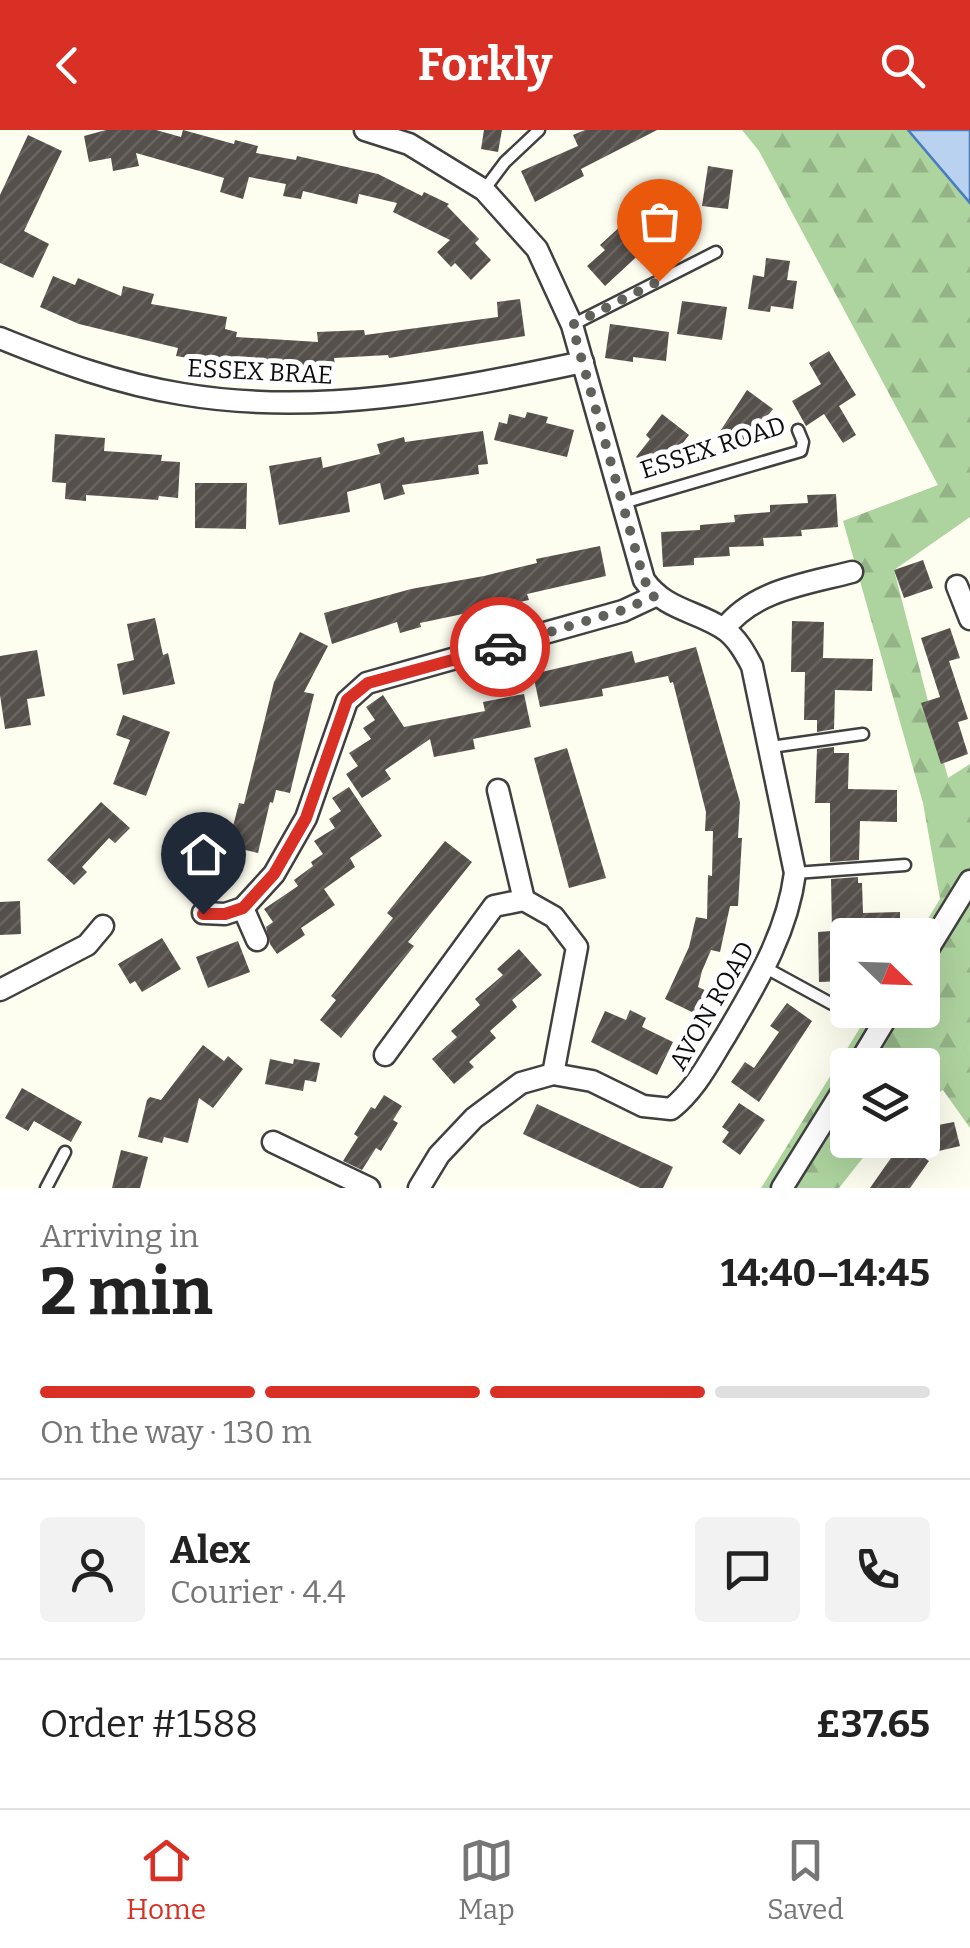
<!DOCTYPE html>
<html lang="en">
<head>
<meta charset="utf-8">
<style>
	body { margin:0; font-family:Bitter,serif; background:#f2f2f2; color:#222; height:100vh; display:flex; flex-direction:column; font-size:38px; white-space:nowrap }
	* { box-sizing:border-box; margin:0 }
	p { font-size:32px; color:#767676 }
	.icon { flex:none; width:55px; height:55px; fill:none; stroke:currentColor; stroke-width:2; stroke-linecap:round; stroke-linejoin:round }
	.map { position:relative; height:1058px; overflow:hidden }
	.panel { display:flex; flex-direction:column; background:#fff; flex:1 }
	.panel>* { flex:none }
	.needle { width:65px; rotate:113deg }
	.controls { position:absolute; left:830px; top:788px; display:grid; gap:20px }
	.controls a { display:grid; place-items:center; width:110px; height:110px; border-radius:10px; background:#fff; box-shadow:0 10px 40px #0002; font-size:50px }
	.pin { position:absolute; display:grid; place-items:center; width:85px; height:85px; color:#fff; margin:-102px -42px; border-radius:50% 50% 50% 0; rotate:-45deg; box-shadow:0 0 10px #0007 }
	.pin .icon { rotate:45deg }
	.courier { position:absolute; display:grid; place-items:center; width:100px; height:100px; margin:-50px; border:8px solid #d93025; border-radius:50%; background:#fff; color:#222; box-shadow:0 2px 12px #0007 }
	.overview em { font-style:normal; font-weight:700 }
	.overview div { display:flex; flex-direction:column-reverse }
	.overview { display:flex; align-items:center; justify-content:space-between; height:170px; padding:0 40px }
	h1 { font-size:65px; font-weight:700; line-height:75px }
	.bar { display:grid; grid-template-columns:repeat(4,1fr); gap:15px 10px; align-content:center; height:120px; padding:0 40px }
	.bar i { height:12px; border-radius:8px; background:#e0e0e0 }
	.bar .on { background:#d93025 }
	.bar p { grid-column:span 4 }
	.line { display:flex; align-items:center; gap:25px; padding:0 40px; border-top:2px solid #e0e0e0 }
	.line div { flex:1 }
	.round { display:grid; place-items:center; flex:none; width:105px; height:105px; border-radius:10px; background:#f2f2f2 }
	header { display:flex; justify-content:space-between; align-items:center; height:130px; padding:0 40px; background:#d93025; color:#fff; font-size:45px; font-weight:700 }
	.tab-bar { display:flex; justify-content:space-around; align-items:center; height:140px; border-top:2px solid #e0e0e0; background:#fff; font-size:28px; color:#767676 }
	.tab-bar a { display:grid; justify-items:center; gap:5px }
	.tab-bar .on { color:#d93025 }
	.map>svg:first-child { display:block }
	.forest { fill:url(#forest-firs) }
	.water { fill:#b9d2ef; stroke:#487cbe; stroke-width:2.5 }
	.building { fill:url(#building-hatch) }
	.lines { fill:none; stroke-linecap:round; stroke-linejoin:round }
	.lane-casing { stroke:#404040; stroke-width:15 }
	.street-casing { stroke:#404040; stroke-width:25 }
	.lane { stroke:#fff; stroke-width:10 }
	.street { stroke:#fff; stroke-width:20 }
	.done { stroke:#61615c; stroke-width:10; stroke-dasharray:0 18 }
	.route { stroke:#d93025; stroke-width:12 }
	.labels { text-anchor:middle; dominant-baseline:central; stroke-width:10; stroke-linejoin:round; paint-order:stroke }
	.street-label { font-size:25px; fill:#0d0d0d; stroke:#fff }
</style>
</head>
<body>
<header><svg class="icon" aria-label="back" viewBox="0 0 24 24"><path d="M15 5l-7 7 7 7"/></svg>Forkly<svg class="icon" aria-label="search" viewBox="0 0 24 24"><circle cx="10" cy="10" r="6"/><path d="M15 15l6 6"/></svg></header>
<div class="map">
<svg width="970" height="1058" viewBox="0 0 970 1058">
	<defs>
		<pattern id="forest-firs" width="22" height="20" patternUnits="userSpaceOnUse" patternTransform="scale(2.5)"><rect width="22" height="20" fill="#add39e"/><path d="M5 1l3.5 6h-7zM16 11l3.5 6h-7z" fill="#94b487"/></pattern>
		<pattern id="building-hatch" width="6" height="6" patternUnits="userSpaceOnUse" patternTransform="scale(2.5)"><rect width="6" height="6" fill="#55504b"/><path d="M-1 1l2-2M0 6l6-6M5 7l2-2" fill="none" stroke="#686460"/></pattern>
	</defs>
	<rect width="100%" height="100%" fill="#fdfdf0"/>
	<!-- forest -->
	<polygon class="forest" points="742,0 908,0 970,73 970,387 894,440 948,648 970,634 970,998 943,960 923,972 922,935 848,935 848,1010 877,1010 839,1058 761,1058 871,880 922,880 922,805 918,805 940,769 923,673 843,391 938,355 759,21"/>
	<!-- water -->
	<polygon class="water" points="908,0 970,0 970,73"/>
	<!-- building -->
	<g class="building">
		<polygon points="106,0 156,0 181,7 183,0 234,14 235,10 258,16 256,23 296,30 297,26 378,44 422,66 424,62 449,74 447,76 479,109 475,113 491,130 471,150 455,133 451,137 437,122 450,110 393,82 397,73 359,64 357,74 303,61 301,69 283,66 286,54 249,47 243,69 220,62 224,48 136,23 139,36 113,41 111,28 89,32 84,6"/>
		<polygon points="484,0 502,0 498,22 481,19"/>
		<polygon points="585,0 657,0 581,39 584,46 535,72 521,41 578,16 573,5"/>
		<polygon points="28,5 62,21 24,101 49,114 33,148 0,133 0,65"/>
		<polygon points="708,36 733,40 728,79 702,76"/>
		<polygon points="659,77 682,92 662,122 640,107"/>
		<polygon points="623,94 645,119 605,156 587,136 605,120 600,115"/>
		<polygon points="766,128 790,131 787,150 797,151 793,179 771,176 770,182 748,179 753,145 764,147"/>
		<polygon points="53,146 75,155 78,148 121,166 123,156 154,164 151,174 227,187 225,199 237,202 236,207 318,212 317,202 364,200 365,205 498,187 497,172 520,169 525,206 389,228 388,225 334,228 335,235 302,237 250,234 196,224 195,229 176,226 178,218 79,194 40,177"/>
		<polygon points="682,171 727,177 722,210 677,204"/>
		<polygon points="610,194 669,202 666,231 633,227 633,232 605,228"/>
		<polygon points="829,221 856,265 839,276 856,305 843,313 824,284 806,296 792,271 821,254 809,233"/>
		<polygon points="747,260 773,279 738,323 717,306"/>
		<polygon points="527,282 548,287 546,293 574,300 567,327 494,310 499,292 507,294 509,284 525,288"/>
		<polygon points="662,284 689,305 658,345 636,327 650,309 646,305"/>
		<polygon points="483,301 488,334 478,335 479,344 402,355 405,364 384,370 380,353 347,362 350,382 279,395 269,336 321,327 323,338 380,324 377,314 404,307 405,312"/>
		<polygon points="55,304 105,308 104,321 162,325 161,331 180,332 178,368 159,366 158,370 86,365 86,371 65,369 66,353 52,352"/>
		<polygon points="195,353 247,353 246,399 195,398"/>
		<polygon points="836,364 838,397 801,400 802,406 763,408 764,416 729,417 730,426 694,428 694,435 663,437 661,402 700,400 700,395 735,392 734,385 770,382 770,375 808,373 807,365"/>
		<polygon points="600,416 606,446 527,464 529,470 420,493 421,497 400,503 397,492 332,514 324,483 411,459 484,446 537,433 536,429"/>
		<polygon points="923,430 933,458 904,468 894,440"/>
		<polygon points="155,488 163,525 168,523 175,554 123,565 117,534 134,530 127,494"/>
		<polygon points="792,491 824,492 823,528 873,529 872,561 835,560 834,599 817,602 817,590 804,590 805,542 791,542"/>
		<polygon points="950,498 960,528 949,531 968,589 958,592 968,624 941,634 921,573 940,567 921,508"/>
		<polygon points="300,502 328,516 304,562 314,564 290,663 276,660 273,673 270,672 258,723 228,716 239,673 244,674 274,552"/>
		<polygon points="696,517 740,672 738,708 742,708 738,776 730,776 720,822 711,820 702,841 698,857 707,861 696,884 665,869 689,817 696,787 707,789 708,745 712,746 713,701 705,701 706,682 673,552 670,553 668,546 602,559 603,566 540,577 533,544 632,521 635,533"/>
		<polygon points="37,520 45,566 27,569 31,595 5,599 0,565 0,526"/>
		<polygon points="524,564 531,597 473,609 475,619 434,627 430,609 385,640 391,649 362,668 346,644 358,636 349,623 371,609 363,598 375,590 366,577 383,565 404,597 485,581 483,572"/>
		<polygon points="123,585 170,602 146,666 113,654 130,610 116,605"/>
		<polygon points="834,617 834,623 849,623 848,659 897,660 897,692 860,691 859,730 830,732 830,673 815,673 817,619"/>
		<polygon points="567,618 606,748 569,758 534,628"/>
		<polygon points="349,657 382,706 350,728 355,737 324,759 335,775 301,798 305,805 277,824 270,814 266,797 273,792 264,779 298,756 294,750 313,736 311,732 323,724 314,711 335,698 329,689 341,681 332,668"/>
		<polygon points="101,672 130,698 115,713 109,708 82,737 87,742 74,755 47,730"/>
		<polygon points="445,711 472,732 408,812 414,816 341,908 320,890 336,870 331,866 393,788 387,783"/>
		<polygon points="202,716 235,724 227,750 216,734 209,737 220,766 191,759"/>
		<polygon points="858,747 858,753 862,753 863,783 900,782 900,805 848,805 848,851 819,852 818,802 832,801 831,749"/>
		<polygon points="20,771 21,804 0,805 0,772"/>
		<polygon points="162,808 181,839 142,862 135,851 130,854 118,834"/>
		<polygon points="238,811 250,842 208,858 196,827"/>
		<polygon points="519,819 542,845 512,870 517,877 490,901 496,908 469,932 474,937 454,954 432,929 457,907 451,901 480,875 475,869 503,845 497,839"/>
		<polygon points="787,873 812,891 759,972 731,952 745,932 754,938 779,902 770,896"/>
		<polygon points="630,880 646,888 642,897 673,912 657,945 591,912 605,881 626,890"/>
		<polygon points="203,915 224,931 228,926 243,939 213,978 199,968 188,1013 164,1007 162,1013 138,1007 147,970 150,967 161,970"/>
		<polygon points="270,929 293,934 294,929 320,933 316,952 305,950 303,961 265,954"/>
		<polygon points="22,958 82,992 71,1012 34,991 28,1001 5,988"/>
		<polygon points="384,965 402,976 393,990 398,993 381,1021 376,1018 362,1040 343,1031 358,1007 354,1004 371,977 375,979"/>
		<polygon points="739,973 765,990 740,1025 722,1012 729,1002 722,997"/>
		<polygon points="537,974 673,1037 663,1058 640,1058 523,1004"/>
		<polygon points="954,992 960,1016 922,1025 922,998"/>
		<polygon points="905,1014 929,1031 910,1058 870,1058 893,1025 896,1027"/>
		<polygon points="121,1020 148,1027 140,1058 112,1058"/>
	</g>
	<g class="lines">
		<!-- lane casing -->
		<g class="lane-casing">
			<g id="lane">
				<polyline points="484,60 505,32 539,0"/>
				<polyline points="572,195 716,122"/>
				<polyline points="623,373 801,321 803,312 798,300"/>
				<polyline points="771,617 863,604"/>
				<polyline points="795,743 905,735"/>
				<polyline points="766,838 832,874 848,876"/>
				<polyline points="46,1058 65,1022"/>
			</g>
		</g>
		<!-- street casing -->
		<g class="street-casing">
			<g id="street">
				<path d="M 365,0 L 409,14 L 484,60 L 537,119 L 572,195 L 644,450 C 665,480 695,480 724,499 C 737,508 745,523 752,536 L 795,743 C 787,804 757,852 726,905 C 709,932 696,959 671,979 L 643,976 L 592,951 L 553,944 L 521,953 L 474,988 L 439,1025 L 419,1058"/>
				<path d="M 0,208 C 59,232 119,254 182,264 C 317,287 451,260 583,232"/>
				<polyline points="957,456 970,489"/>
				<path d="M 724,499 C 754,460 806,454 852,442"/>
				<polyline points="498,660 524,770"/>
				<polyline points="243,778 257,810"/>
				<polyline points="203,783 225,784 243,778 274,744 306,688 347,571 367,553 623,481 655,466"/>
				<polyline points="922,829 970,751"/>
				<polyline points="0,860 87,815 103,796"/>
				<polyline points="385,925 494,776 524,770 554,787 577,817 553,944"/>
				<polyline points="858,935 891,880"/>
				<polyline points="273,1012 369,1058"/>
				<polyline points="782,1058 848,952"/>
			</g>
		</g>
		<!-- lane -->
		<use href="#lane" class="lane"/>
		<!-- street -->
		<use href="#street" class="street"/>
	</g>
	<g class="lines">
		<!-- done -->
		<polyline class="done" points="500,517 623,480 655,466 644,450 572,195 659,151"/>
		<!-- route -->
		<polyline class="route" points="203,784 225,784 243,778 274,744 306,688 347,570 368,553 500,517"/>
	</g>
	<g class="labels">
		<!-- street labels -->
		<g class="street-label">
			<text transform="translate(260 242) rotate(3)">ESSEX BRAE</text>
			<text transform="translate(713 318) rotate(-18)">ESSEX ROAD</text>
			<text transform="translate(712 876) rotate(-60)">AVON ROAD</text>
		</g>
	</g>
</svg>
<div class="controls">
<a><svg class="needle" viewBox="-14 -14 28 28"><path d="M0-13l5 13h-10z" fill="#e53935"/><path d="M0 13l5-13h-10z" fill="#767676"/></svg></a>
<a><svg class="icon" aria-label="layers" viewBox="0 0 24 24"><path d="M12 4l9 5-9 5-9-5zM3 14l9 5 9-5"/></svg></a>
</div>
<div class="pin" style="left:659px;top:151px;background:#ea580c"><svg class="icon" aria-label="bag" viewBox="0 0 24 24"><path d="M5 8h14l-1 12H6zM9 8a3 3 0 0 1 6 0"/></svg></div>
<div class="pin" style="left:203px;top:784px;background:#1f2937"><svg class="icon" aria-label="home" viewBox="0 0 24 24"><path d="M3 11l9-7 9 7M6 9v11h12V9"/></svg></div>
<div class="courier" style="left:500px;top:517px"><svg class="icon" aria-label="car" viewBox="0 0 24 24"><path d="M5 17H2v-5l4-1 3-4h7l3 4 3 1v5h-3M9 17h6M6 11h13"/><circle cx="7" cy="17" r="2"/><circle cx="17" cy="17" r="2"/></svg></div>
</div>
<section class="panel">
<div class="overview"><div><h1>2 min</h1><p>Arriving in</p></div><em>14:40–14:45</em></div>
<div class="bar"><i class="on"></i><i class="on"></i><i class="on"></i><i></i><p>On the way · 130 m</p></div>
<div class="line" style="height:180px"><a class="round"><svg class="icon" aria-label="person" viewBox="0 0 24 24"><circle cx="12" cy="8" r="4"/><path d="M4 21q1-7 8-7t8 7"/></svg></a><div><b>Alex</b><p>Courier · 4.4</p></div><a class="round"><svg class="icon" aria-label="chat" viewBox="0 0 24 24"><path d="M4 5h16v11H9l-5 4z"/></svg></a><a class="round"><svg class="icon" aria-label="phone" viewBox="0 0 24 24"><path d="M5 4h4l2 5-3 2q2 4 5 5l2-3 5 2v4C11 20 4 13 5 4z"/></svg></a></div>
<div class="line" style="height:130px"><div>Order #1588</div><b>£37.65</b></div>
</section>
<nav class="tab-bar">
<a class="on"><svg class="icon" aria-label="home" viewBox="0 0 24 24"><path d="M3 11l9-7 9 7M6 9v11h12V9"/></svg>Home</a>
<a><svg class="icon" aria-label="map" viewBox="0 0 24 24"><path d="M3 6l6-2 6 2 6-2v14l-6 2-6-2-6 2zM9 4v14M15 6v14"/></svg>Map</a>
<a><svg class="icon" aria-label="saved" viewBox="0 0 24 24"><path d="M7 4h10v16l-5-4-5 4z"/></svg>Saved</a>
</nav>
</body>
</html>
